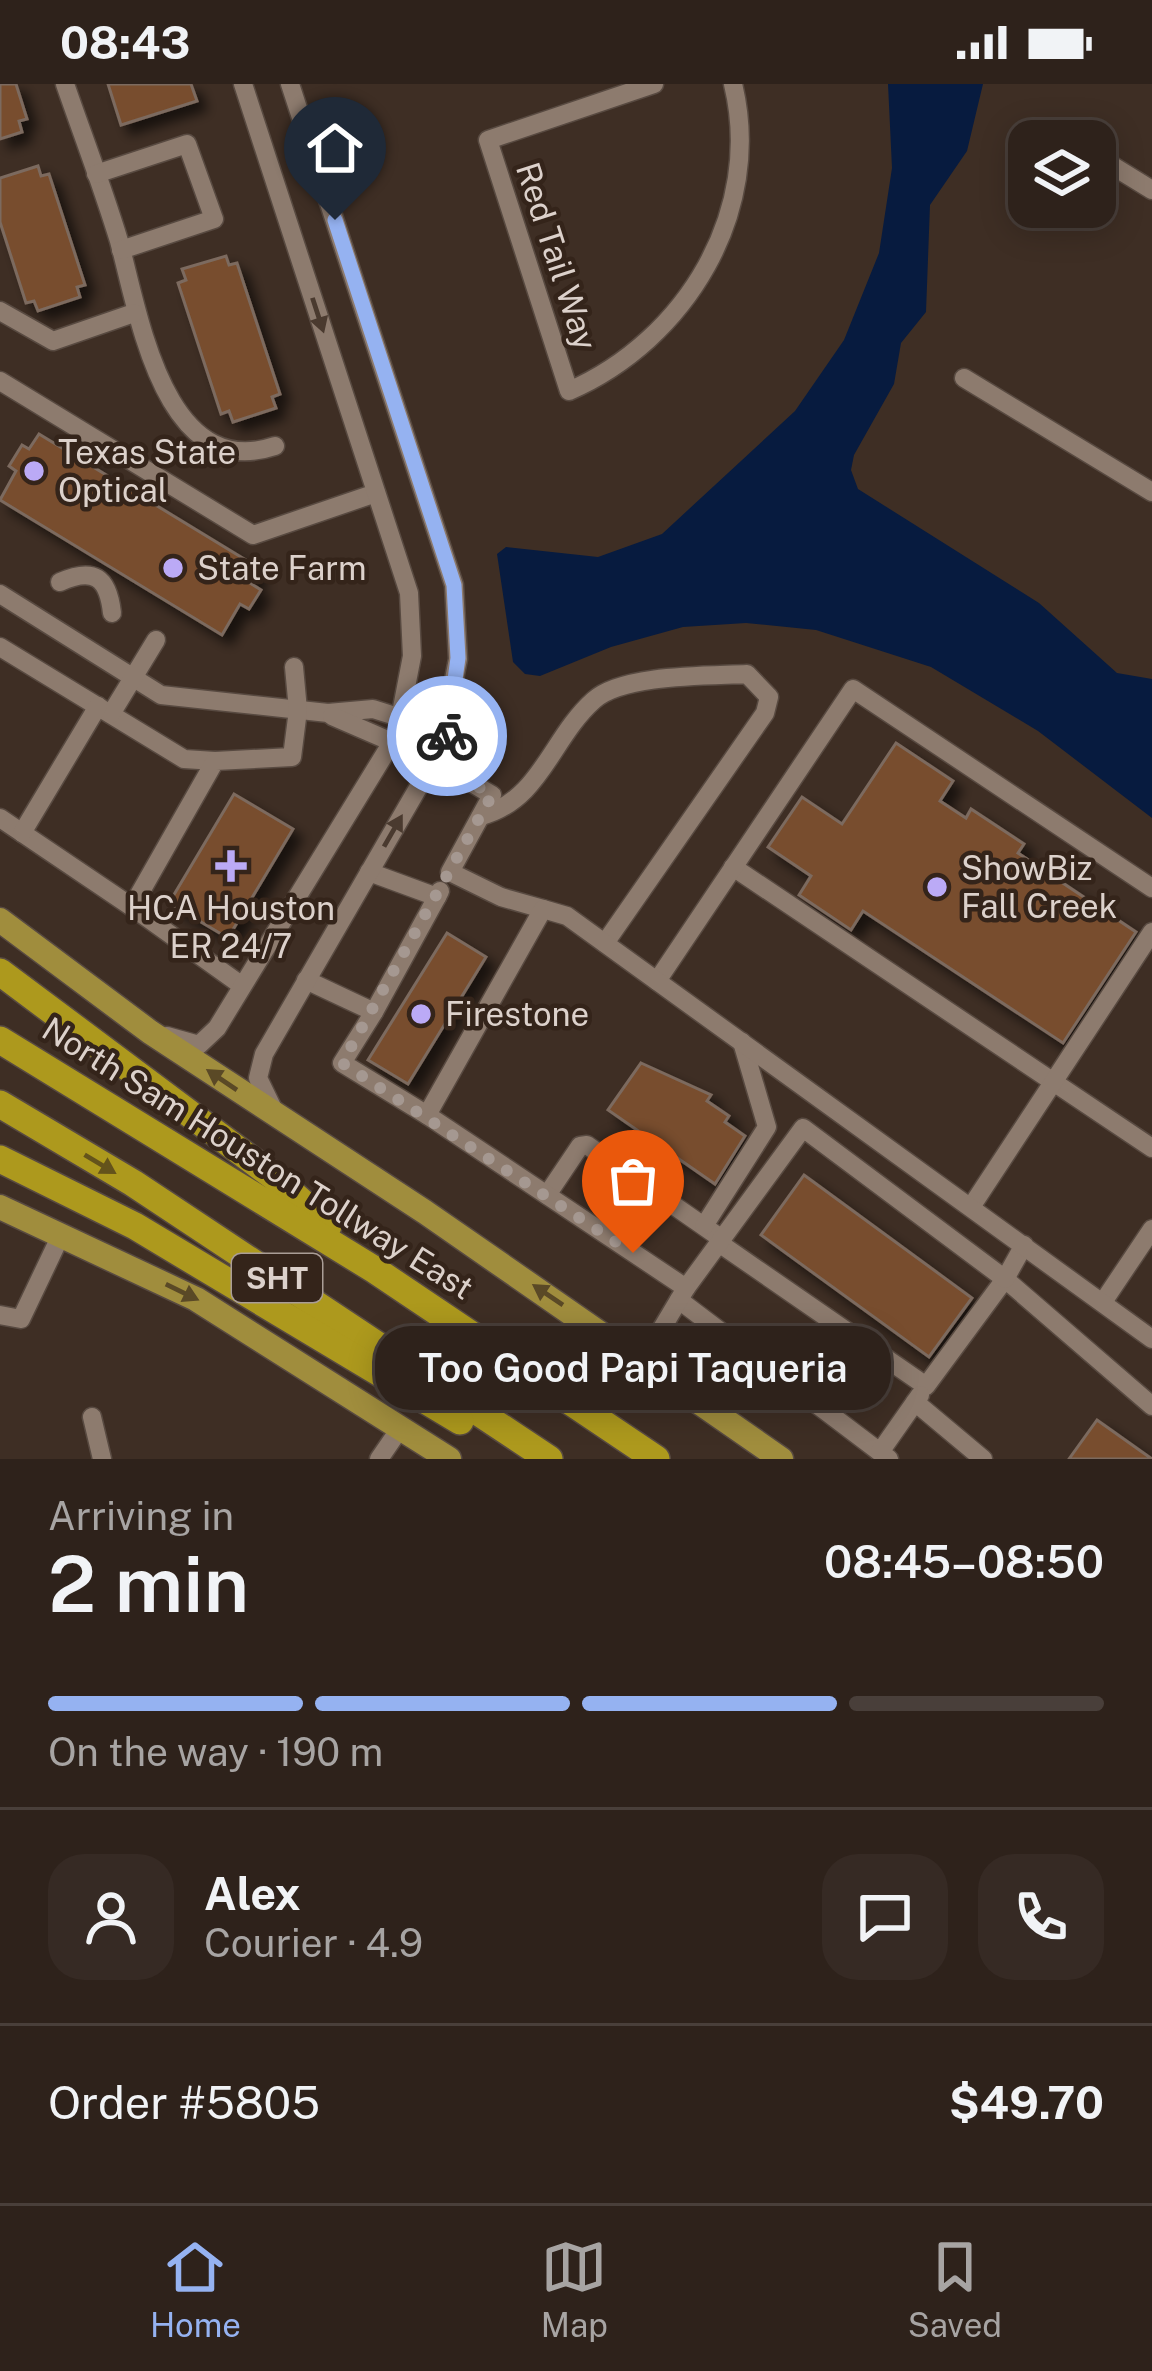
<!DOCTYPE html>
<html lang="en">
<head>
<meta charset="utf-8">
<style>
	body { margin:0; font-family:"Public Sans",sans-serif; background:#362a24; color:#f1f3f6; height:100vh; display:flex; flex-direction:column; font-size:45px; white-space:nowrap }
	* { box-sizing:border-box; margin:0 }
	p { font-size:39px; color:#a7a4a3 }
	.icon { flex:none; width:66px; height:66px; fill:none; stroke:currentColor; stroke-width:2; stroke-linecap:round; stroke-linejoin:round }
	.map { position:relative; height:1375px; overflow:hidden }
	.sheet { display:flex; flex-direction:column; background:#2e221b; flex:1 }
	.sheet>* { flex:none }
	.fabs { position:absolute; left:1008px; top:36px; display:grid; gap:24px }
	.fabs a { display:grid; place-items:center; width:108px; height:108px; border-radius:24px; background:#2e221b; box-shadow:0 6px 30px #0003,0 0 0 3px #493f3a; font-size:60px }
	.pin { position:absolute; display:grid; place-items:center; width:102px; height:102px; color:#fff; margin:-123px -51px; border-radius:50% 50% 50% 0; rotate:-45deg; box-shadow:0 0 12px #0007 }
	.pin .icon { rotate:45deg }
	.courier { position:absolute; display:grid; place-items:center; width:120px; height:120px; margin:-60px; border:9px solid #95b2f1; border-radius:50%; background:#fff; color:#222; box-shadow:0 3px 15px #0007 }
	.bubble { position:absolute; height:84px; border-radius:36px; background:#2e221b; box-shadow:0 6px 30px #0003,0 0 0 3px #493f3a; font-size:39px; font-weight:600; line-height:84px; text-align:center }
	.overview em { font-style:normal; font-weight:600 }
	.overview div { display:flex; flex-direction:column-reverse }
	.overview { display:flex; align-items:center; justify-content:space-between; height:204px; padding:0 48px }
	h1 { font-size:78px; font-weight:600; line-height:90px }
	.bar { display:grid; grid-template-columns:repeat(4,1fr); gap:18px 12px; align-content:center; height:144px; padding:0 48px }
	.bar i { height:15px; border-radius:9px; background:#493f3a }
	.bar .current { background:#95b2f1 }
	.bar p { grid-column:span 4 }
	.line { display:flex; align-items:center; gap:30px; padding:0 48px; border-top:3px solid #493f3a }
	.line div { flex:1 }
	.round { display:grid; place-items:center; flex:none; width:126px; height:126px; border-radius:36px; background:#362a24 }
	.status { display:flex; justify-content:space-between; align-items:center; height:84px; padding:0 60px; background:#2e221b; direction:ltr }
	.status svg { height:33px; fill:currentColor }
	.tabs { display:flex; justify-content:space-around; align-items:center; height:168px; border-top:3px solid #493f3a; background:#2e221b; font-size:33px; color:#a7a4a3 }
	.tabs a { display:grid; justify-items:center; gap:6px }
	.tabs .current { color:#95b2f1 }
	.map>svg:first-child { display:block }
	.water { fill:#071b3f }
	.building { fill:#784d2d; stroke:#7c6a5e; stroke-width:3; filter:url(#shadow) }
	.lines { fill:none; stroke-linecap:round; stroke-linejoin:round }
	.minor-casing { stroke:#584a41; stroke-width:21 }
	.major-casing { stroke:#584a41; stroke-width:27 }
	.highway-casing { stroke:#584a41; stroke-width:30 }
	.minor { stroke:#8d7b6e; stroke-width:18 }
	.major { stroke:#a08d3d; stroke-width:24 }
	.highway { stroke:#ad991d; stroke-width:27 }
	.oneway { fill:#4a3a2f }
	.oneway2 { fill:#5a4926 }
	.oneway3 { fill:#64531b }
	.done { stroke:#a59891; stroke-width:12; stroke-dasharray:0 21.6 }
	.route { stroke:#95b2f1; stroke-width:15 }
	.poi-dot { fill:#bbaaf6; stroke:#34241a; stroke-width:4.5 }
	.labels { text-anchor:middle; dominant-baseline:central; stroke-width:9; stroke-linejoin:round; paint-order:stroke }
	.shield { fill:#34241a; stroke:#aa9d96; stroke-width:3 }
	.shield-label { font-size:30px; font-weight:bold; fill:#dcd1cb }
	.street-label { font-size:33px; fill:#dcd1cb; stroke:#34241a }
	.poi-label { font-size:33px; fill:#dcd1cb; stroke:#34241a; text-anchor:start }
</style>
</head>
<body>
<div class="status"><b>08:43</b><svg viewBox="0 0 49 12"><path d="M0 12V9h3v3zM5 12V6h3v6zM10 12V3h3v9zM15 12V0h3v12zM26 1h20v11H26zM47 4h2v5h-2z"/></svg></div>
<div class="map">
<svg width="1152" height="1375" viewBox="0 0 1152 1375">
	<defs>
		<filter id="shadow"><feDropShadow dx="9" dy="9" stdDeviation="6" flood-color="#0009"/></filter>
	</defs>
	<rect width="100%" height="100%" fill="#3e2e24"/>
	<!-- water -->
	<polygon class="water" points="888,0 983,0 967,67 930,121 926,228 901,259 894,300 854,371 851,386 858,405 1039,519 1117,589 1152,595 1152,734 1038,647 931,583 816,546 746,539 683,543 611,563 540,592 525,590 513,578 497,470 506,463 598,473 662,450 795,327 844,256 879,169 892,84"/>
	<!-- building -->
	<g class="building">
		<polygon points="0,0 16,0 27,35 19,37 22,48 0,55"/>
		<polygon points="108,0 191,0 197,17 121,41"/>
		<polygon points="38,82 41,92 49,90 85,201 77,203 80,213 38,227 34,217 26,219 0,138 0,94"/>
		<polygon points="226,172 229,181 237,179 280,310 272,313 276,324 233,338 229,327 221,330 178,199 186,196 182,185"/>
		<polygon points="39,350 259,484 250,499 261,506 249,525 240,520 222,551 0,416 16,387 9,382 22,361 29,365"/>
		<polygon points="896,659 953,697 940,717 966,734 971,725 1024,760 1018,769 1136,848 1063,959 863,827 851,846 799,811 811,792 768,763 802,713 842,740"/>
		<polygon points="234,710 293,745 228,854 169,819"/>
		<polygon points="447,849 486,873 408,1000 368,976"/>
		<polygon points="641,979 711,1011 707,1017 729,1032 725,1038 745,1052 715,1100 608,1026"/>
		<polygon points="804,1091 972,1214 929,1273 761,1151"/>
		<polygon points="1097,1336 1152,1375 1069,1375"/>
	</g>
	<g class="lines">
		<!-- minor casing -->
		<g class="minor-casing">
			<g id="minor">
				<path d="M 65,0 C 83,52 103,104 119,157 C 139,230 164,399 275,362"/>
				<path d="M 654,0 L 488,56 L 569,307 C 686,256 764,127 733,0"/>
				<polyline points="1054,46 1072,57"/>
				<polyline points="1095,71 1152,106"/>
				<polyline points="96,90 187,60 214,135 121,166"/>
				<polyline points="0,227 53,257 134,229"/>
				<polyline points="964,294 1152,408"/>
				<polyline points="0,297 253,451 376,409"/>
				<path d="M 60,498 C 94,483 108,493 112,529"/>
				<polyline points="0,510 161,611 328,629 373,625 446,648 460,692 492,711 450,788 501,813 543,825"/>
				<polyline points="0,563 184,675 215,677"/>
				<polyline points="111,630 156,556"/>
				<polyline points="332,632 392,658"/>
				<path d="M 481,732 C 541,716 551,654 594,616 C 623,590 709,592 747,590 L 769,613 L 765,629 L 605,859"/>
				<polyline points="0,734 132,823"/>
				<polyline points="22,749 98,622"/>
				<polyline points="733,783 1152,1064"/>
				<polyline points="369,788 437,813 440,807"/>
				<polyline points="306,896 374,928 437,813"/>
				<polyline points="657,897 853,605 1152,804"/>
				<polyline points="241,901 132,823 215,677 292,673 298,626 294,583"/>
				<polyline points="374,928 342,979 427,1031"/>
				<polyline points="167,952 199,961 217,944 397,650 412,572 409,509 243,0"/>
				<polyline points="275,1029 258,994 264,970 440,666 458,575 454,501 290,0"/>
				<polyline points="547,1111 580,1062 587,1061 722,1155"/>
				<polyline points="971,1123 1152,848"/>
				<polyline points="704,1142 767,1043 742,958"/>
				<polyline points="719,1159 926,1302 1005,1195 1152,1322"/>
				<polyline points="686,1204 803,1044 1005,1195 1024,1161"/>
				<polyline points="679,1216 889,1375"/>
				<polyline points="1103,1218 1152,1145"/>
				<polyline points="0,1231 21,1235 61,1151"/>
				<polyline points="643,1276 686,1204 427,1031 543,825 567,832 1152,1255"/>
				<polyline points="915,1318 983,1375"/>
				<polyline points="92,1333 102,1375"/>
				<polyline points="880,1368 920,1311"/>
				<polyline points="379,1375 401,1343"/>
			</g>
		</g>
		<!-- major casing -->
		<g class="major-casing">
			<g id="major">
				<polyline points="0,836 150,948 425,1128 781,1375"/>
				<polyline points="0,1123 196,1215 449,1375"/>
			</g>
		</g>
		<!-- highway casing -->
		<g class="highway-casing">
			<g id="highway">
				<polyline points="0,888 273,1092 328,1142"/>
				<polyline points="0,956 375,1186 656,1375"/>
				<polyline points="0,1020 133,1099 549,1375"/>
				<polyline points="0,1075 135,1142 460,1337"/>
			</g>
		</g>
		<!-- minor -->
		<use href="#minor" class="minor"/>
		<!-- major -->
		<use href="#major" class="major"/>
		<!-- highway -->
		<use href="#highway" class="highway"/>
	</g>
	<!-- one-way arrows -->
	<defs><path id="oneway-solid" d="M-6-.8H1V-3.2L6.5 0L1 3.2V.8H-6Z" transform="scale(3)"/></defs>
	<g class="oneway">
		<use href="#oneway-solid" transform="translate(318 231) rotate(72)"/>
		<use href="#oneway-solid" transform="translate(393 747) rotate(-60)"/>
	</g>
	<g class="oneway2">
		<use href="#oneway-solid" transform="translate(222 996) rotate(-146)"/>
		<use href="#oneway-solid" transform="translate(182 1208) rotate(26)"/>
		<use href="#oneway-solid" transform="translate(548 1211) rotate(-146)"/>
	</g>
	<use class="oneway3" href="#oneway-solid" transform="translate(100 1080) rotate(31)"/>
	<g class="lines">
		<!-- done -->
		<polyline class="done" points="447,652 460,692 492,711 342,979 633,1169"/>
		<!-- route -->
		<polyline class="route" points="335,136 454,501 458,574 447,652"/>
	</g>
	<!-- markers -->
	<g class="poi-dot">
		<circle cx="34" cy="387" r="12"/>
		<circle cx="173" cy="484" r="12"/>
		<path d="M225 764h12v12h12v12h-12v12h-12v-12h-12v-12h12z"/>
		<circle cx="937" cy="803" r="12"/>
		<circle cx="421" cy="930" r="12"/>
	</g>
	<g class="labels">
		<!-- shield labels -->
		<rect class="shield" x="232" y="1170" width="90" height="48" rx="9"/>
		<g class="shield-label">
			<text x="277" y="1194">SHT</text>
		</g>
		<!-- street labels -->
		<g class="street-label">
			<text transform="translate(557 172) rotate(72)">Red Tail Way</text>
			<text transform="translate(258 1074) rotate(32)">North Sam Houston Tollway East</text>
		</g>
		<!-- poi labels -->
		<g class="poi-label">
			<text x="58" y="368">Texas State<tspan x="58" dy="38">Optical</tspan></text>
			<text x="197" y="484">State Farm</text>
			<text x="961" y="784">ShowBiz<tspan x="961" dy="38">Fall Creek</tspan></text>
			<text x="231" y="824" text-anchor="middle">HCA Houston<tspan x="231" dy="38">ER 24/7</tspan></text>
			<text x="445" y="930">Firestone</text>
		</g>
	</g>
</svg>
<div class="fabs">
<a><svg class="icon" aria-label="layers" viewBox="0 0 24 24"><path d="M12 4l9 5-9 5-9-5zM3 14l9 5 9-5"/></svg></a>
</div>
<div class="pin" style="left:633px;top:1169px;background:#ea580c"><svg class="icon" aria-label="bag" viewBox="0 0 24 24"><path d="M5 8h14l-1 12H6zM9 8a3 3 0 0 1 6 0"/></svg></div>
<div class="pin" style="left:335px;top:136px;background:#1f2937"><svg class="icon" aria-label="home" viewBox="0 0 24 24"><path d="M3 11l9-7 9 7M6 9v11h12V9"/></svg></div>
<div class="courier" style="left:447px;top:652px"><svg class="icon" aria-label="bike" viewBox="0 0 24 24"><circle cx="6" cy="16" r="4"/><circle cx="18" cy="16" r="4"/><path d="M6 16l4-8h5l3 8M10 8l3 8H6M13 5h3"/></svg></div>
<div class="bubble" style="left:375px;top:1242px;width:516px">Too Good Papi Taqueria</div>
</div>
<section class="sheet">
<div class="overview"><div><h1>2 min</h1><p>Arriving in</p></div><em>08:45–08:50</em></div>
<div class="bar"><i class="current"></i><i class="current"></i><i class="current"></i><i></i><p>On the way · 190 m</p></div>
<div class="line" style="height:216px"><a class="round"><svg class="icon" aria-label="person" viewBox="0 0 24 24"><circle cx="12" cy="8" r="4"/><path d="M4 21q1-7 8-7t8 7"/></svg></a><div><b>Alex</b><p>Courier · 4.9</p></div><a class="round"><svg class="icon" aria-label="chat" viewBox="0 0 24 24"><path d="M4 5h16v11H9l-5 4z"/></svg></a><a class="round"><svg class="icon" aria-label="phone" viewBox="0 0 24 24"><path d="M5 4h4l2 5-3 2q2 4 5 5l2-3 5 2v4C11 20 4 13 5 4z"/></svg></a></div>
<div class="line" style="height:156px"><div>Order #5805</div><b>$49.70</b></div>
</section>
<nav class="tabs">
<a class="current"><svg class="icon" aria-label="home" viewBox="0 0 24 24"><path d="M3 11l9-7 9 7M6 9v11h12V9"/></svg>Home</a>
<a><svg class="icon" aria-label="map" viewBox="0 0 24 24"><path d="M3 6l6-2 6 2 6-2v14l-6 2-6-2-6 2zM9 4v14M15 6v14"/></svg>Map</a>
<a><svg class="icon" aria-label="saved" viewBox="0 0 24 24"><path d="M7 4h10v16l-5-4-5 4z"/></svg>Saved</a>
</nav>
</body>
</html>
